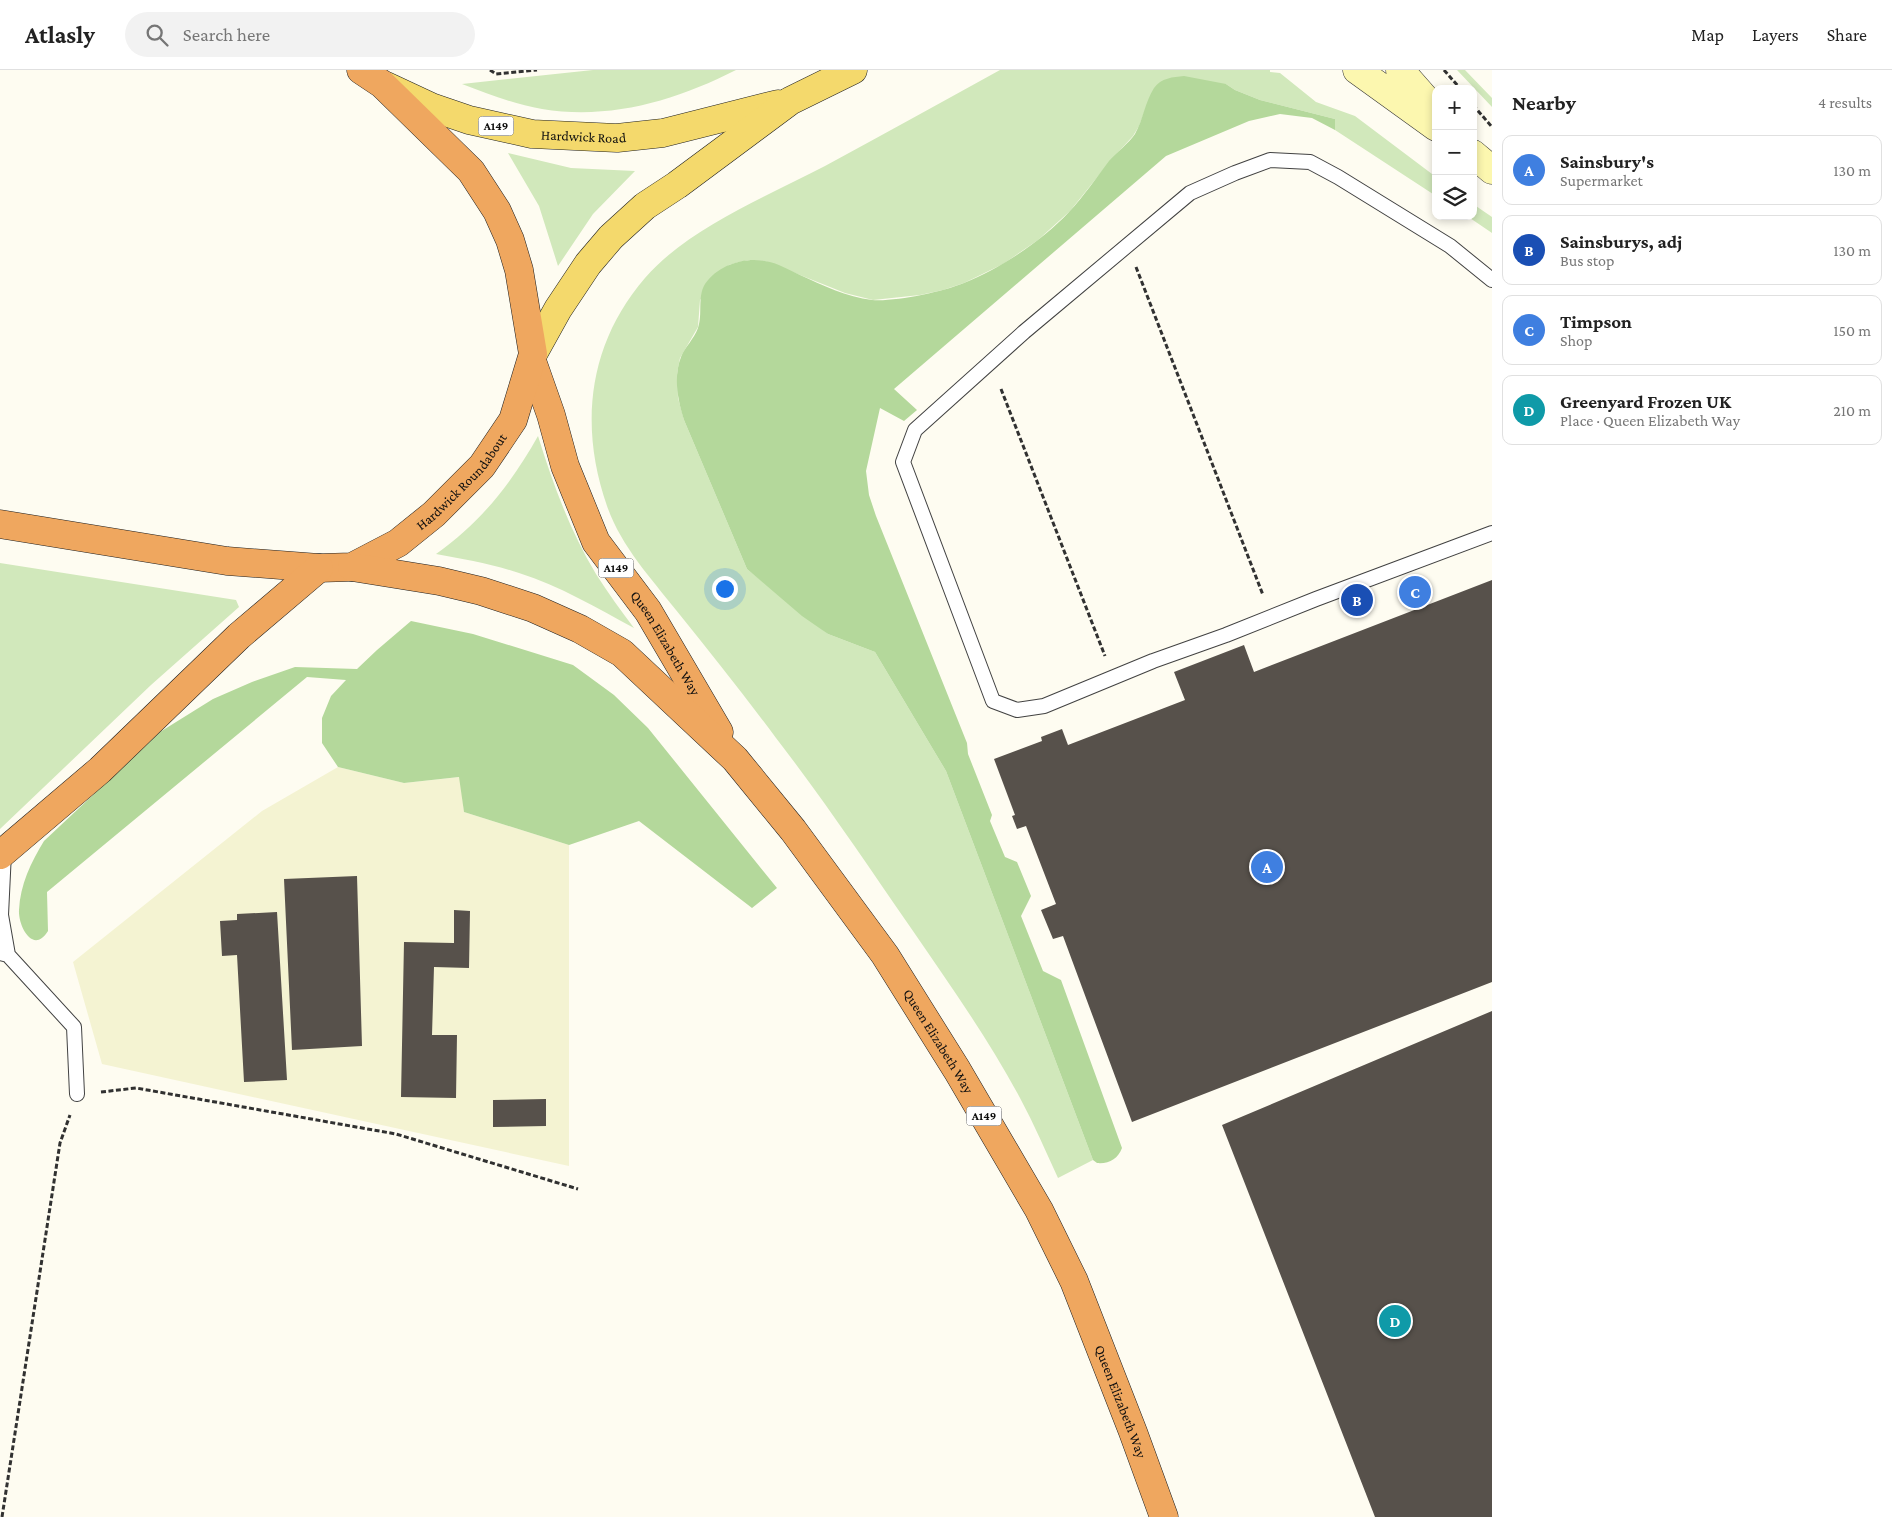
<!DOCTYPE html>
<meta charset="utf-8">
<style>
body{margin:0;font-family:"Crimson Pro",serif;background:#f2f2f2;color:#222}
.controls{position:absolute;right:15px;top:15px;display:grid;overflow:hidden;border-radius:10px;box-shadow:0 2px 8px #0003}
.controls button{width:45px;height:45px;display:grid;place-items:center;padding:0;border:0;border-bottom:1px solid #e0e0e0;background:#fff;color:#222;font:25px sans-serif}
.you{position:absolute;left:724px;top:518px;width:18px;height:18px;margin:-12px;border:4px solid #fff;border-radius:50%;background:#1a73e8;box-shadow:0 0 0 8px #1a73e833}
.badge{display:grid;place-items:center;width:32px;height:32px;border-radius:50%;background:#bb2b2b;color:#fff;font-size:16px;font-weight:700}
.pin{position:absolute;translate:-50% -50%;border:2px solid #fff;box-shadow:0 1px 5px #0006}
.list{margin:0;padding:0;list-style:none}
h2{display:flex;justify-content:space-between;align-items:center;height:65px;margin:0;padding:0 20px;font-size:21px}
h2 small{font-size:16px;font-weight:400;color:#767676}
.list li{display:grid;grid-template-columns:32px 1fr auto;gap:15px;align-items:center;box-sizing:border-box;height:70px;margin:0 10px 10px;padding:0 10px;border:1px solid #e0e0e0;border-radius:10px}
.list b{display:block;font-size:19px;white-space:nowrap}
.list p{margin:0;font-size:16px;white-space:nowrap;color:#767676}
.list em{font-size:16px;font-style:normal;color:#767676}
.icon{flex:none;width:28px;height:28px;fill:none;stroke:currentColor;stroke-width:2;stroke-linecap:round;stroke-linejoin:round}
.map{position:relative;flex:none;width:1492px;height:1447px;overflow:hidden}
header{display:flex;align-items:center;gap:30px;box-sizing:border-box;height:70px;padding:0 25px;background:#fff;border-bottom:1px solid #e0e0e0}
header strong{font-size:24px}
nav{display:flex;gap:28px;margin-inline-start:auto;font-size:18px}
.search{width:350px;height:45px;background:#f2f2f2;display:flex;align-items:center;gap:12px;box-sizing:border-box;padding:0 18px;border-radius:28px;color:#767676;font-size:19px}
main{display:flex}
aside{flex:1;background:#fff}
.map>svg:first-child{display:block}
</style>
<header>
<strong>Atlasly</strong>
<div class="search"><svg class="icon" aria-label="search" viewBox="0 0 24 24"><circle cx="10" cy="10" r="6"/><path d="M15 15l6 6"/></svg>Search here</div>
<nav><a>Map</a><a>Layers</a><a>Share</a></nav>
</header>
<main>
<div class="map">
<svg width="1492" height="1447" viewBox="0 0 1492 1447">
<rect width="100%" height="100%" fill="#fefcf1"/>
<path fill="#f4f3d2" d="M338 697 404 713 460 707 464 742 569 775V1096L102 994 73 892 262 741Z"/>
<path fill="#d1e8bb" d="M593 0H736C675 31 610 50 542 39 514 34 488 24 462 14Z
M1000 0H1270V2L1280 3 1316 32 1355 46 1436 107V126L1335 60V49L1260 30 1235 20 1226 14 1149 30 1139 56 1133 66 1111 90 1070 141 1038 170 1003 194 964 213 943 220 920 225 873 230 845 223 765 191 750 190 739 192 729 195 700 230 698 257 680 288 677 303 678 328 684 350 747 499 828 564 875 582 946 701 1093 1090 1058 1108C1046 1082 1034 1054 1020 1028 989 970 950 915 913 861 868 796 824 730 776 668 744 625 710 582 676 540 650 507 621 476 607 436 579 356 588 274 645 208 688 158 768 126 825 96 884 64 942 32 1000 0Z
M1457 0H1465L1492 28V37Z
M508 83 571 98 635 101 593 144 558 196 539 136Z
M1473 134 1492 147V163L1467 146H1473Z
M538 366C553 414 570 461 596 504 608 523 621 541 634 558 597 538 560 516 519 503 492 494 464 489 436 484 481 452 511 414 538 366Z
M0 493 236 530 239 537 151 615 0 759Z"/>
<path fill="#b4d89b" d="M1184 6 1226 14 1235 20 1260 30 1335 49V60L1312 48 1280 44 1249 51 1166 86 894 319 917 340 904 351 880 338 866 401 869 425 876 446 967 673 968 684 992 745 990 751 1005 787 1017 792 1031 826 1021 846 1043 901 1061 910 1122 1078C1118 1089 1109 1094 1097 1093L1093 1090 946 701 875 582 828 564 802 546 747 499 684 350C678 330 673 308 681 287 685 277 694 269 698 258 703 244 697 227 705 214 718 195 744 187 765 191 778 193 789 200 800 205 822 215 847 227 872 230 894 232 942 222 964 213 1000 199 1043 170 1069 142 1084 126 1096 108 1109 91 1117 82 1128 74 1135 64 1143 50 1145 32 1154 18 1161 8 1173 7 1184 6Z
M411 551 473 564 573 595 614 625 648 658 777 818 752 838 639 751 569 775 464 742 459 707 404 713 338 697 322 673V648L331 626 346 610 307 607 47 822 48 861C33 885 18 856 19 840 20 815 31 792 44 771L160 662 213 629 252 612 295 597 357 599 377 580Z"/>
<path fill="#57514b" d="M1492 510V912L1132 1052 1063 866 1053 869 1041 840 1056 834 1026 756 1017 759 1012 746 1015 745 994 689 1042 671 1041 667 1062 659 1068 675 1185 630 1174 602 1244 575 1254 602Z
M1425 512 1429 522 1406 532 1401 521Z
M357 806 362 976 292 980 284 809Z
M454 840 470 841 469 898 434 897 432 965H457L456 1028 401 1027 404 872 454 873Z
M277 842 287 1010 244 1012 237 885 222 886 220 851 237 850V844Z
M1492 941V1447H1375L1222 1055Z
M546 1029V1056L493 1057V1030Z"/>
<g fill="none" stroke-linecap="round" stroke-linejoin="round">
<g stroke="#424242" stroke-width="16">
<path id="lane" d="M1492 210 1450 176 1338 107 1310 92 1270 90 1235 103 1190 123 1024 262 915 360 903 392 993 631 1017 640 1044 636 1153 591 1226 565 1316 529 1492 463
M0 883 8 885 1 845 4 782
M8 885 74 957 77 1024"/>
</g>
<g stroke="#313131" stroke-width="29">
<path id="secondary" d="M1357 0 1436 57
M1400 0 1436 41
M1473 84 1492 100"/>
</g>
<g stroke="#202020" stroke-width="29">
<g id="primary">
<path id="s1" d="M386 16 431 37 469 50 532 64 617 68 663 63 778 34"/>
<path d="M533 284 558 239 588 194 611 167 645 136 677 115 790 31 853 0"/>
</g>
</g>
<g stroke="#202020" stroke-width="29">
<g id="highway">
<path id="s2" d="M532 291 551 345 565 396 596 472 648 541 719 662"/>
<path id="s3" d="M0 454 227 491 319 498 352 497 398 473 434 444 482 396 513 350 533 284 519 200 510 170 497 141 471 101 382 14 361 0"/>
<path id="s4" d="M352 497 439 511 481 521 533 538 580 559 622 583 735 689 793 760 885 885 957 1000 1039 1140 1074 1211 1133 1362 1164 1447"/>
<path d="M0 785 100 700 239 566 319 498"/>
</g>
</g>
<path stroke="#313131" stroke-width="3" stroke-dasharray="5 2.5" stroke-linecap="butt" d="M490 0 496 4 537 0
M1444 0 1458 16
M1473 35 1492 57
M1136 197 1263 525
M1001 319 1105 586
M101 1022 136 1018 396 1064 578 1119
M2 1447 60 1073 70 1045"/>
<use href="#lane" stroke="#fff" stroke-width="14"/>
<use href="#secondary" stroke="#fcf7af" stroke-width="28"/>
<use href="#primary" stroke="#f4d96c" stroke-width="28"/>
<use href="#highway" stroke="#efa75f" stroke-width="28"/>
</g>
<g text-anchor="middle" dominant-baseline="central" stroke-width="5" stroke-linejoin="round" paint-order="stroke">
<g fill="#fff" stroke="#575757" stroke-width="1">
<rect x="478.5" y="46.5" width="35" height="19" rx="4"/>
<rect x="598.5" y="488.5" width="35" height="19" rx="4"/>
<rect x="966.5" y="1036.5" width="35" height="19" rx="4"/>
</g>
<g font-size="12" font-weight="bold" fill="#0f0f0f">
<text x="496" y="56">A149</text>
<text x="616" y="498">A149</text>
<text x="984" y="1046">A149</text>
</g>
<g font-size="14" fill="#0f0f0f" stroke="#fff">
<text stroke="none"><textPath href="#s1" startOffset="206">Hardwick Road</textPath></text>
<text stroke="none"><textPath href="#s3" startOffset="496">Hardwick Roundabout</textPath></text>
<text stroke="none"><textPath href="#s2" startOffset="315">Queen Elizabeth Way</textPath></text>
<text stroke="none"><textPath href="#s4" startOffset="789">Queen Elizabeth Way</textPath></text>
<text stroke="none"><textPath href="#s4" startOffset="1194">Queen Elizabeth Way</textPath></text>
</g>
</g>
</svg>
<div class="controls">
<button>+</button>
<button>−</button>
<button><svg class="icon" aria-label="layers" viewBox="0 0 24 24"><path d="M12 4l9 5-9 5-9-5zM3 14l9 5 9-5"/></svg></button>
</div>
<div class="you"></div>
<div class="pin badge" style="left:1267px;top:797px;background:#3f7fe0">A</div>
<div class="pin badge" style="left:1357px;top:530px;background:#1a4fb4">B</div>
<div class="pin badge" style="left:1415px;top:522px;background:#3f7fe0">C</div>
<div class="pin badge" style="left:1395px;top:1251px;background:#0f9aa8">D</div>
</div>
<aside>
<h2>Nearby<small>4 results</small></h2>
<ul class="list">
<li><span class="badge" style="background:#3f7fe0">A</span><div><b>Sainsbury's</b><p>Supermarket</p></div><em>130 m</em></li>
<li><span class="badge" style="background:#1a4fb4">B</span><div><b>Sainsburys, adj</b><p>Bus stop</p></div><em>130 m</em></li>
<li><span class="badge" style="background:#3f7fe0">C</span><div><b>Timpson</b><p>Shop</p></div><em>150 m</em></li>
<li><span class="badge" style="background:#0f9aa8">D</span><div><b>Greenyard Frozen UK</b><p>Place · Queen Elizabeth Way</p></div><em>210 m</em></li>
</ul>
</aside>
</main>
